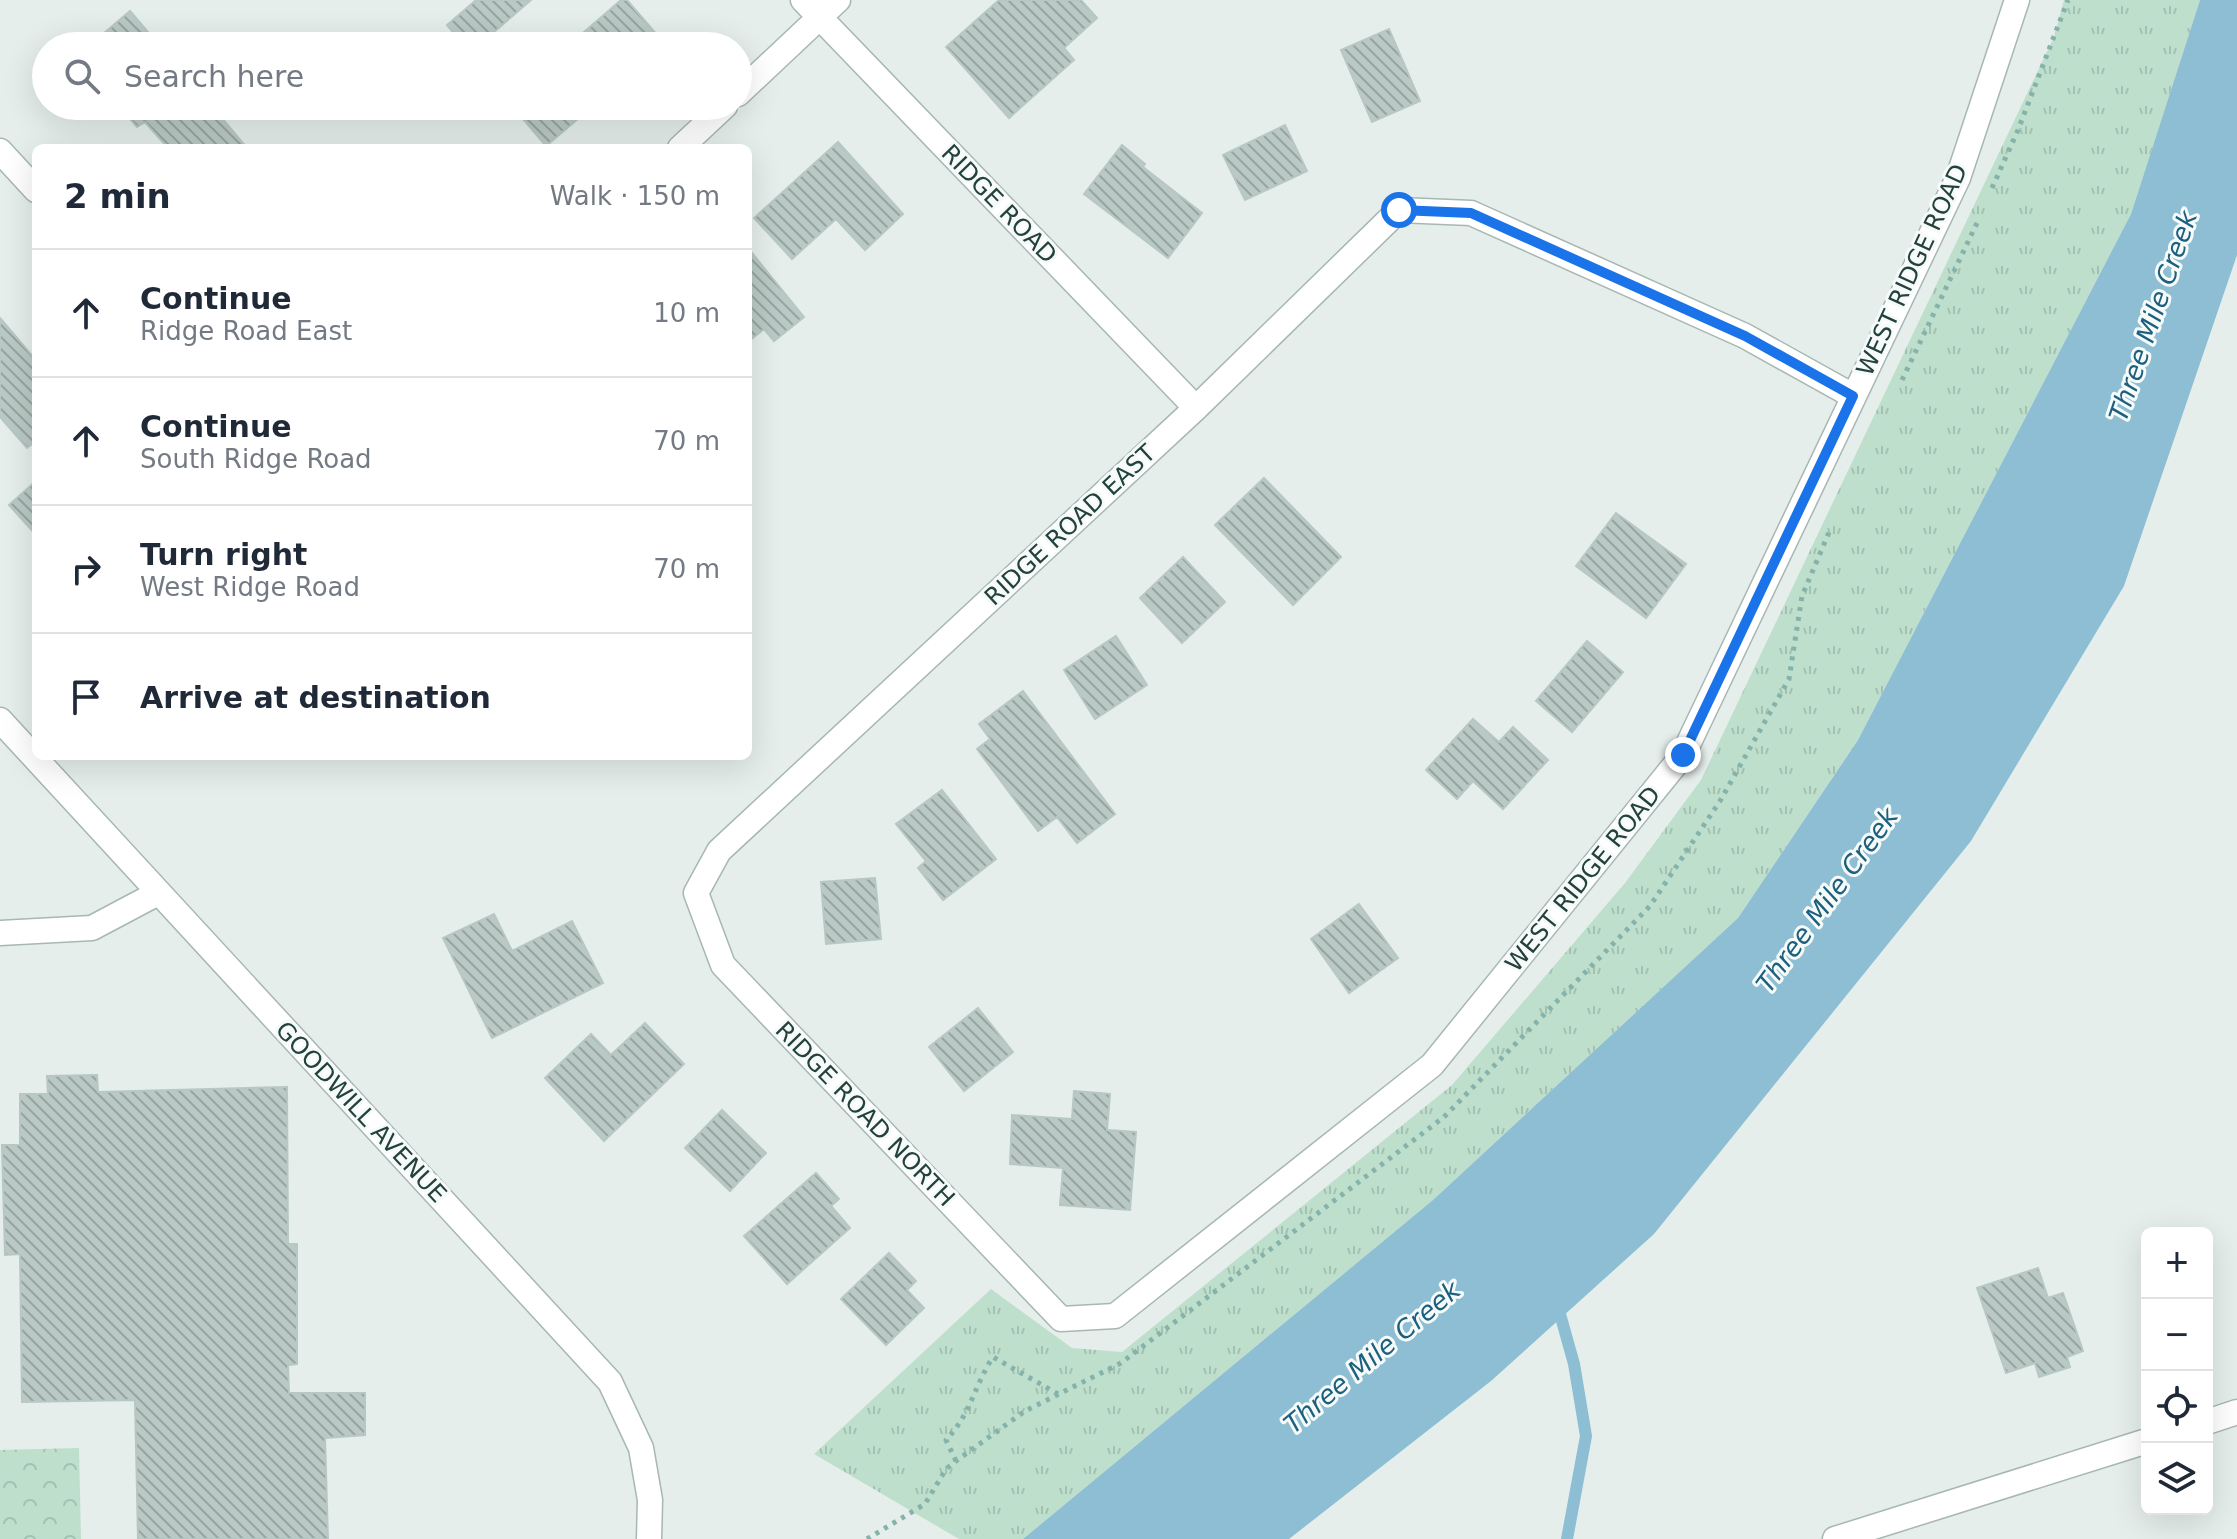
<!DOCTYPE html>
<meta charset="utf-8">
<style>
body{margin:0;font-family:"DejaVu Sans",sans-serif;background:#f2f2f3;color:#1f2937}
.controls{position:absolute;right:24px;bottom:24px;display:grid;overflow:hidden;border-radius:12px;box-shadow:0 8px 32px #0002}
.controls button{width:72px;height:72px;display:grid;place-items:center;padding:0;border:0;border-bottom:2px solid #e0e1e3;background:#fff;color:#1f2937;font:40px sans-serif}
.stop{position:absolute;width:24px;height:24px;margin:-18px;border:6px solid #1a73e8;border-radius:50%;background:#fff}
.stop.end{background:#1a73e8;border-color:#fff;box-shadow:0 2px 8px #0008}
.list{margin:0;padding:0;list-style:none}
h2{display:flex;justify-content:space-between;align-items:center;height:104px;margin:0;padding:0 32px;font-size:34px}
h2 small{font-size:26px;font-weight:400;color:#747a83}
.list li{display:grid;grid-template-columns:52px 1fr auto;gap:24px;align-items:center;box-sizing:border-box;height:128px;padding:0 32px;border-top:2px solid #e0e1e3}
.list b{display:block;font-size:30px;white-space:nowrap}
.list p{margin:0;font-size:26px;white-space:nowrap;color:#747a83}
.list em{font-size:26px;font-style:normal;color:#747a83}
.icon{flex:none;width:44px;height:44px;fill:none;stroke:currentColor;stroke-width:2;stroke-linecap:round;stroke-linejoin:round}
.map{position:relative;flex:none;width:2237px;height:1539px;overflow:hidden}
.search{position:absolute;background:#fff;box-shadow:0 8px 32px #0002;left:32px;top:32px;width:720px;height:88px;display:flex;align-items:center;gap:20px;box-sizing:border-box;padding:0 28px;border-radius:44px;color:#747a83;font-size:30px}
.panel{position:absolute;background:#fff;box-shadow:0 8px 32px #0002;left:32px;top:144px;width:720px;height:616px;border-radius:12px}
.map>svg:first-child{display:block}
</style>
<div class="map">
<svg width="2237" height="1539" viewBox="0 0 2237 1539">
<defs>
<pattern id="grass-tufts" width="24" height="20" patternUnits="userSpaceOnUse" patternTransform="scale(2)"><rect width="24" height="20" fill="#bedfcc"/><path d="M3 7l-1-3M5 7V3M7 7l1-3M15 17l-1-3M17 17v-4M19 17l1-3" fill="none" stroke="#a3c1b0"/></pattern>
<pattern id="forest-crowns" width="20" height="18" patternUnits="userSpaceOnUse" patternTransform="scale(2)"><rect width="20" height="18" fill="#bedfcc"/><path d="M2 6a3 3 0 1 1 6 0M12 15a3 3 0 1 1 6 0" fill="none" stroke="#a3c1b0"/></pattern>
<pattern id="building-back-hatch" width="6" height="6" patternUnits="userSpaceOnUse" patternTransform="scale(2)"><rect width="6" height="6" fill="#bac9c5"/><path d="M-1 5l2 2M0 0l6 6M5-1l2 2" fill="none" stroke="#97a5a1"/></pattern>
</defs>
<rect width="100%" height="100%" fill="#e5eeeb"/>
<path fill="url(#grass-tufts)" d="M2064 0H2200L2131 214 1858 740 1738 918 1433 1200 1023 1539H959L814 1454 991 1289 1072 1348 1122 1352 1452 1085 1625 883 1701 780 2054 37Z"/>
<path fill="url(#forest-crowns)" d="M79 1448 81 1539H0V1450Z"/>
<path fill="#8dbed3" d="M2200 0H2237V255L2124 586 1971 841 1654 1234 1491 1381 1289 1539H1023L1433 1200 1738 918 1858 740 2131 214Z"/>
<g fill="none" stroke-linecap="round" stroke-linejoin="round">
<path stroke="#8dbed3" stroke-width="12" d="M1557 1303 1574 1364 1586 1436 1567 1539"/>
</g>
<path fill="url(#building-back-hatch)" stroke="#b7c8c4" stroke-width="2" d="M476 0H531L478 46H464L447 25Z
M621 0H627L665 44 568 46Z
M999 0H1081L1097 18 1064 48 1074 60 1009 118 946 47Z
M130 11 160 46H89Z
M1389 29 1420 101 1372 122 1341 50Z
M119 106H212L247 148H168L145 122 137 127Z
M512 106H593L546 146Z
M1285 125 1307 171 1245 200 1223 155Z
M838 142 903 214 865 250 836 219 792 259 754 218Z
M1122 145 1145 164 1143 167 1202 213 1168 258 1084 194Z
M748 248 804 317 774 341 764 329 748 342Z
M0 318 36 360V441L27 448 0 417Z
M1264 478 1341 557 1293 605 1215 525Z
M36 481V535L9 505Z
M1616 513 1686 564 1646 618 1576 566Z
M1183 557 1225 602 1182 643 1140 598Z
M1116 636 1147 685 1095 719 1064 670Z
M1587 641 1623 672 1572 732 1536 701Z
M1023 691 1115 814 1077 843 1057 817 1038 831 977 749 990 739 979 724Z
M1473 719 1499 742 1513 727 1548 760 1503 809 1473 781 1457 799 1426 770Z
M942 790 996 859 943 900 918 868 926 861 896 824Z
M875 878 881 939 826 944 821 882Z
M1359 904 1398 958 1349 993 1311 939Z
M494 914 512 951 572 921 603 983 492 1038 443 938Z
M978 1008 1013 1052 964 1091 929 1047Z
M645 1023 684 1064 604 1141 545 1078 591 1034 611 1055Z
M97 1075 98 1092 287 1087 288 1244H297V1364L288 1365 289 1393H365V1435L325 1438 328 1539H138L135 1400 22 1402 20 1254 5 1255 2 1145H20V1094H48L47 1076Z
M1074 1091 1110 1094 1107 1130 1136 1132 1130 1210 1060 1205 1063 1168 1010 1164 1012 1115 1072 1119Z
M722 1110 766 1153 730 1191 685 1148Z
M816 1173 839 1199 831 1206 850 1228 787 1284 744 1236Z
M889 1253 916 1281 907 1290 924 1308 886 1345 841 1299Z
M2038 1268 2048 1298 2063 1293 2083 1351 2067 1357 2070 1367 2039 1377 2035 1363 2006 1373 1977 1288Z"/>
<g fill="none" stroke-linecap="round" stroke-linejoin="round">
<g stroke="#a7b7b3" stroke-width="27">
<path id="minor" d="M803 0 1196 408
M738 94 838 0
M680 148 725 106
M0 151 36 190
M1853 396 1745 336 1471 213 1399 210 1196 408 719 851 696 893 723 965 1061 1319 1115 1316 1432 1065 1683 755 1958 178 2017 0
M0 720 610 1382 641 1448 650 1500 649 1539
M0 933 92 928 158 893
M2207 1422 2237 1412
M1835 1539 2147 1441"/>
</g>
<path stroke="#85b2ab" stroke-width="5" stroke-dasharray="4 6" stroke-linecap="butt" d="M1992 188 2018 130 2068 0
M1902 380 1977 223
M956 1461 946 1440C971 1414 974 1386 993 1357L1058 1394
M867 1539 925 1504 946 1469 956 1461 1025 1411 1121 1363 1444 1117 1650 906 1720 801 1789 679 1802 596 1830 530"/>
<use href="#minor" stroke="#fff" stroke-width="24"/>
</g>
<g fill="none" stroke-linecap="round" stroke-linejoin="round">
<path stroke="#1a73e8" stroke-width="10" d="M1399 210 1471 213 1745 336 1853 396 1683 755"/>
</g>
<g text-anchor="middle" dominant-baseline="central" stroke-width="6" stroke-linejoin="round" paint-order="stroke">
<g font-size="24" fill="#23413d" stroke="#f6faf9">
<text transform="translate(999 204) rotate(46)">RIDGE ROAD</text>
<text transform="translate(1912 270) rotate(-65)">WEST RIDGE ROAD</text>
<text transform="translate(1070 525) rotate(-43)">RIDGE ROAD EAST</text>
<text transform="translate(1583 879) rotate(-51)">WEST RIDGE ROAD</text>
<text transform="translate(361 1112) rotate(47)">GOODWILL AVENUE</text>
<text transform="translate(865 1114) rotate(46)">RIDGE ROAD NORTH</text>
</g>
<g font-size="26" font-style="italic" fill="#1c5f7e" stroke="#f6faf9">
<text transform="translate(2153 316) rotate(-71)">Three Mile Creek</text>
<text transform="translate(1827 900) rotate(-54)">Three Mile Creek</text>
<text transform="translate(1372 1357) rotate(-40)">Three Mile Creek</text>
</g>
</g>
</svg>
<div class="controls">
<button>+</button>
<button>−</button>
<button><svg class="icon" aria-label="locate" viewBox="0 0 24 24"><circle cx="12" cy="12" r="6"/><path d="M12 2v4M12 18v4M2 12h4M18 12h4"/></svg></button>
<button><svg class="icon" aria-label="layers" viewBox="0 0 24 24"><path d="M12 4l9 5-9 5-9-5zM3 14l9 5 9-5"/></svg></button>
</div>
<div class="stop" style="left:1399px;top:210px"></div>
<div class="stop end" style="left:1683px;top:755px"></div>
<div class="search"><svg class="icon" aria-label="search" viewBox="0 0 24 24"><circle cx="10" cy="10" r="6"/><path d="M15 15l6 6"/></svg>Search here</div>
<section class="panel">
<h2>2 min<small>Walk · 150 m</small></h2>
<ul class="list">
<li><svg class="icon" aria-label="ahead" viewBox="0 0 24 24"><path d="M12 20V5M6 11l6-6 6 6"/></svg><div><b>Continue</b><p>Ridge Road East</p></div><em>10 m</em></li>
<li><svg class="icon" aria-label="ahead" viewBox="0 0 24 24"><path d="M12 20V5M6 11l6-6 6 6"/></svg><div><b>Continue</b><p>South Ridge Road</p></div><em>70 m</em></li>
<li><svg class="icon" aria-label="right" viewBox="0 0 24 24"><path d="M7 20v-9h11M14 6l5 5-5 5"/></svg><div><b>Turn right</b><p>West Ridge Road</p></div><em>70 m</em></li>
<li><svg class="icon" aria-label="arrive" viewBox="0 0 24 24"><path d="M6 21V4h12l-3 4 3 4H6"/></svg><div><b>Arrive at destination</b></div></li>
</ul>
</section>
</div>
